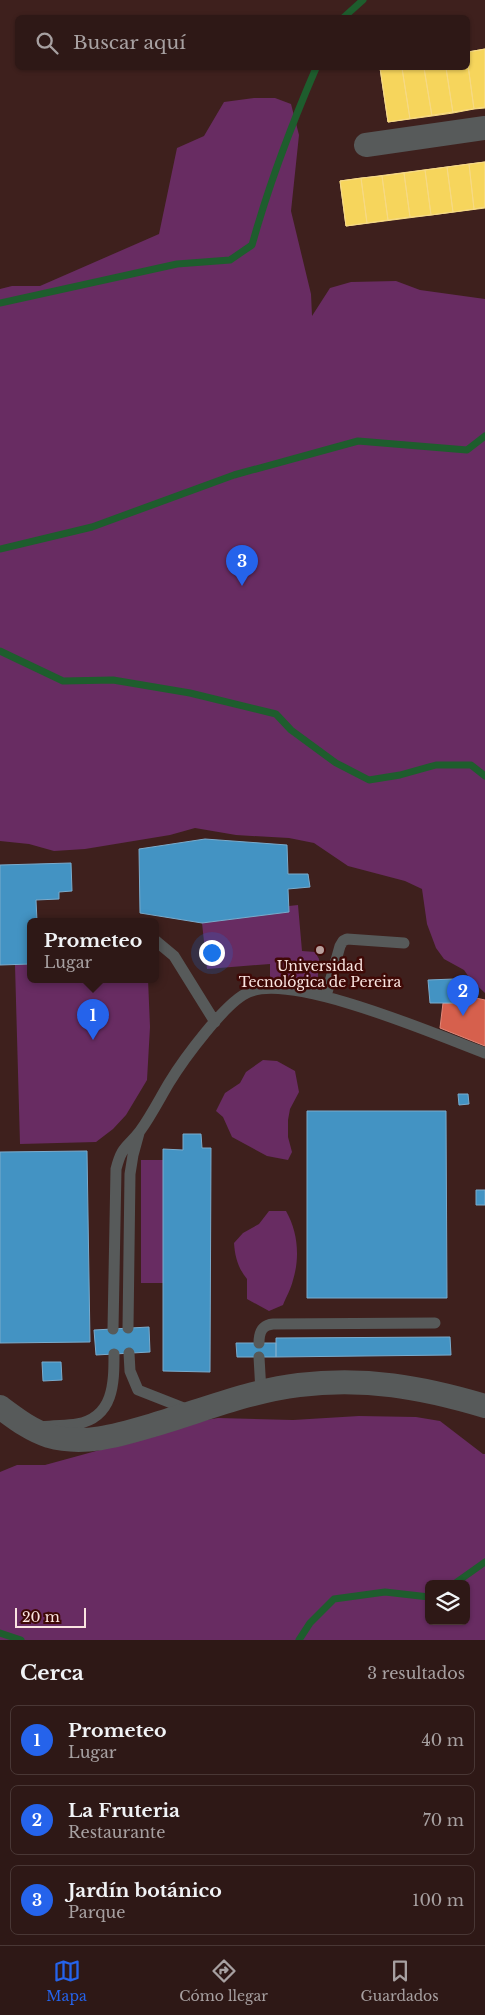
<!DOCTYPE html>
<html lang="es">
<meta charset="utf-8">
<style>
body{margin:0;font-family:"Libre Baskerville",serif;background:#36211f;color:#f1f3f6}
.controls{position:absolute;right:15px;bottom:15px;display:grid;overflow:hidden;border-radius:8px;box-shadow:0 1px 4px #0004}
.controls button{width:45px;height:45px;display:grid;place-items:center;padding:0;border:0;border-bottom:1px solid #493735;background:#2e1816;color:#f1f3f6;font:25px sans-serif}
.scale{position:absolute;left:15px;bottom:12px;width:71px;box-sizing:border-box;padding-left:5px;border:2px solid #fae4e0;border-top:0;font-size:14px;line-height:18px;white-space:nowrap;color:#fae4e0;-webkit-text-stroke:4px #3f0906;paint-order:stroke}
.you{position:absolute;left:211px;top:952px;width:18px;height:18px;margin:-12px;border:4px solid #fff;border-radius:50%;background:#1a73e8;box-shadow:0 0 0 8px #1a73e833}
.badge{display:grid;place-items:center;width:32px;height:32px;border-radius:50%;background:#2563eb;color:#fff;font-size:16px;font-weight:700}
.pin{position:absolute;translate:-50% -41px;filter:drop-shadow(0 1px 2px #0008)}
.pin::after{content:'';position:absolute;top:26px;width:18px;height:15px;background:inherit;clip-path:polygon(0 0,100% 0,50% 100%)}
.popup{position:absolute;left:27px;top:918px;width:132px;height:65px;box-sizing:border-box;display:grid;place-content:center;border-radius:8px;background:#2e1816;filter:drop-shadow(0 1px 4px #0005);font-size:16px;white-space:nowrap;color:#a7a0a1}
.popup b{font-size:19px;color:#f1f3f6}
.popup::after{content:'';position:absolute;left:50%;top:100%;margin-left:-10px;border:10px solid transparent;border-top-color:#2e1816}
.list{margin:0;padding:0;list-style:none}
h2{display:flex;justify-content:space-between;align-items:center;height:65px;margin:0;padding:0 20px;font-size:21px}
h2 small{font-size:16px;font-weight:400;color:#a7a0a1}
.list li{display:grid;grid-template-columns:32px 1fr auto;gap:15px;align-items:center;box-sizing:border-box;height:70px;margin:0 10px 10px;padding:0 10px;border:1px solid #493735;border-radius:8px}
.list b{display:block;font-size:19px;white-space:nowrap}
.list p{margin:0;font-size:16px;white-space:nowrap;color:#a7a0a1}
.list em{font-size:16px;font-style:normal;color:#a7a0a1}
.icon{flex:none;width:28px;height:28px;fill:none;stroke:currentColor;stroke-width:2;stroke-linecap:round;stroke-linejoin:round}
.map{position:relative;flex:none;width:485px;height:1640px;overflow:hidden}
.search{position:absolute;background:#2e1816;box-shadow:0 1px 4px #0004;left:15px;right:15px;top:15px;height:55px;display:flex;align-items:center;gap:12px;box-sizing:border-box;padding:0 18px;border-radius:8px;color:#a7a0a1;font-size:19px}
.sheet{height:305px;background:#2e1816}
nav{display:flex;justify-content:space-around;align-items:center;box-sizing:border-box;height:70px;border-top:1px solid #493735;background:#2e1816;font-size:14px;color:#a7a0a1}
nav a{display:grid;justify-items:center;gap:2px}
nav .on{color:#2563eb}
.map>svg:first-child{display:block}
</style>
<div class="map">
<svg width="485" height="1640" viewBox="0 0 485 1640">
<rect width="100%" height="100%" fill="#3e201d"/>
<path fill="#682c62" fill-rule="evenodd" d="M254 98H275L291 104 299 135 291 211 311 294 312 316 330 288 351 282 396 281 420 290 485 299V993L471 980 464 970 444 959 436 948 427 924 422 889 405 881 348 866 314 843 289 838 236 835 195 828 170 835 85 849 54 851 29 844 0 841V289L12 286H40L159 234 177 148 204 136 224 102Z
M298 905 302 951 315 952 319 959 317 990 270 986V964L207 969 202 923 289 912V906Z
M30 964 31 979H148L150 1027 147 1080 126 1115 113 1129 96 1142 20 1144 15 965Z
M263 1060 277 1061 295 1071 299 1092 290 1109 288 1120V1137L292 1152 288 1160 267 1156 232 1137 223 1117 216 1111 225 1093 240 1083 246 1072Z
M141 1160H163V1283H141Z
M269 1211H286C298 1232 300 1257 293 1280 291 1289 286 1297 283 1305L269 1311 247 1299V1279C238 1268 235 1257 234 1243L243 1233 259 1224Z
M359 1416 416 1417 440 1421 483 1454H485V1640H0V1472L17 1465H45L107 1448 169 1426 218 1418 293 1420ZM429 1584H466V1621H429Z"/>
<path fill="#f6d55c" stroke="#f7da84" d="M485 49V108L474 109 468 65V52Z
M485 49V107L388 122 380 68H468V52Z
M468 65 474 109 453 113 446 68H468Z
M380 68H402L410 119 388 122Z
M402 68H424L432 116 410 119Z
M424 68H446L453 113 432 116Z
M485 162V207L474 209 469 164Z
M485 162V208L346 226 340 181Z
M469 164 474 209 453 212 447 167Z
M447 167 453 212 431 215 425 170Z
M425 170 431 215 410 217 404 173Z
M404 173 410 217 388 220 382 176Z
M382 176 388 220 367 223 361 178Z
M361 178 367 223 346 226 340 181Z"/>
<path fill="#d6604d" stroke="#e18879" d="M462 995 485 1000V1046L440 1028 443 1003H459Z"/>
<path fill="#4393c3" stroke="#7aabcc" d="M205 839 287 845 288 874H308L310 887 288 889 289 912 202 923 140 913 139 849Z
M71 863 72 891 59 892V899L36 900 37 921H31V964L0 965V865Z
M454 979 462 995 459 1003H430L428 980Z
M458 1094H468L469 1104 459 1105Z
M307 1111H446L447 1298H307Z
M183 1134H201L202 1148H211L210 1372 163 1371V1149L183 1150Z
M87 1151 90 1342 0 1343V1152Z
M476 1190H485V1205H476Z
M149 1327 150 1352 96 1355 94 1330Z
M450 1337 451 1355 276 1357V1338Z
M236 1343H276V1357H237Z
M42 1362H61L62 1380 43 1381Z"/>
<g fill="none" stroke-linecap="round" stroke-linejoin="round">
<path stroke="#1e5d2d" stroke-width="7" d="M343 18 363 0
M0 303 177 264 230 260 252 245C269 184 291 126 316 68
M0 549 92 527 234 475 358 441 467 450 485 436
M0 651 63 681 113 680 190 693 276 714 291 730 336 763 369 780 400 775 436 765H471L485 776
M454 1584 485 1562
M0 1633 21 1640
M299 1640 310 1623 334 1599 385 1592 429 1597"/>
<path stroke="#575a5a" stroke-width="11" d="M156 941 174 956 215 1022
M326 996 340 946 343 941 347 939 404 943
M128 1328 130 1174 133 1155 139 1133
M113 1329 116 1169C122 1145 127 1148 140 1131 151 1116 160 1098 169 1083 183 1060 226 1001 249 992 294 973 437 1035 485 1053
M259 1343C259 1332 262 1325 273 1324L435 1323
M129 1353 130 1371 138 1390 189 1410
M259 1357 261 1392
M42 1427C54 1425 66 1426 77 1424 114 1417 114 1383 114 1354"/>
<path stroke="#575a5a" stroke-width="24" d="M366 145 485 128
M0 1407C15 1418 30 1430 49 1436 84 1446 119 1435 153 1425 201 1411 249 1391 299 1385 365 1377 421 1387 485 1406"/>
</g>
<circle fill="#b89f9c" stroke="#3f0906" stroke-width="2" cx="320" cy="950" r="5"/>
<g text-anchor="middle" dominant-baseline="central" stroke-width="5" stroke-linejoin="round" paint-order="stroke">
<g font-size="14" fill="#fae4e0" stroke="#3f0906">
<text x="320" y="966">Universidad<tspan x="320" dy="16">Tecnológica de Pereira</tspan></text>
</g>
</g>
</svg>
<div class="controls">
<button><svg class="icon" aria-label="layers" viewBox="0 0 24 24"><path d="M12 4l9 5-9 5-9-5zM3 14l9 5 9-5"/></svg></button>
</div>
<div class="scale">20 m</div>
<div class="you"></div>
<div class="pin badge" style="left:93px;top:1040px">1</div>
<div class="popup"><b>Prometeo</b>Lugar</div>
<div class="pin badge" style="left:463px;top:1016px">2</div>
<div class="pin badge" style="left:242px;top:586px">3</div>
<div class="search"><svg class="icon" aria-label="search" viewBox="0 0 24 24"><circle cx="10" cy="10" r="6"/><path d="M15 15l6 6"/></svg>Buscar aquí</div>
</div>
<section class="sheet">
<h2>Cerca<small>3 resultados</small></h2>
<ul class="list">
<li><span class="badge">1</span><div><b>Prometeo</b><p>Lugar</p></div><em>40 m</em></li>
<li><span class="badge">2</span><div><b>La Fruteria</b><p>Restaurante</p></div><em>70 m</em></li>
<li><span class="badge">3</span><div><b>Jardín botánico</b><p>Parque</p></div><em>100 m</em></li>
</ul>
</section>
<nav>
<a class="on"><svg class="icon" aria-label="map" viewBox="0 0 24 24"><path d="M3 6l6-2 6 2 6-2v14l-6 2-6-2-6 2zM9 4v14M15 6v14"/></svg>Mapa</a>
<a><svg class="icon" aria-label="directions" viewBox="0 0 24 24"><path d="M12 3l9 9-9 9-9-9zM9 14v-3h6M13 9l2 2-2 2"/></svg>Cómo llegar</a>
<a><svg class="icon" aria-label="saved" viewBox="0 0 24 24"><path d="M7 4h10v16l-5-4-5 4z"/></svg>Guardados</a>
</nav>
